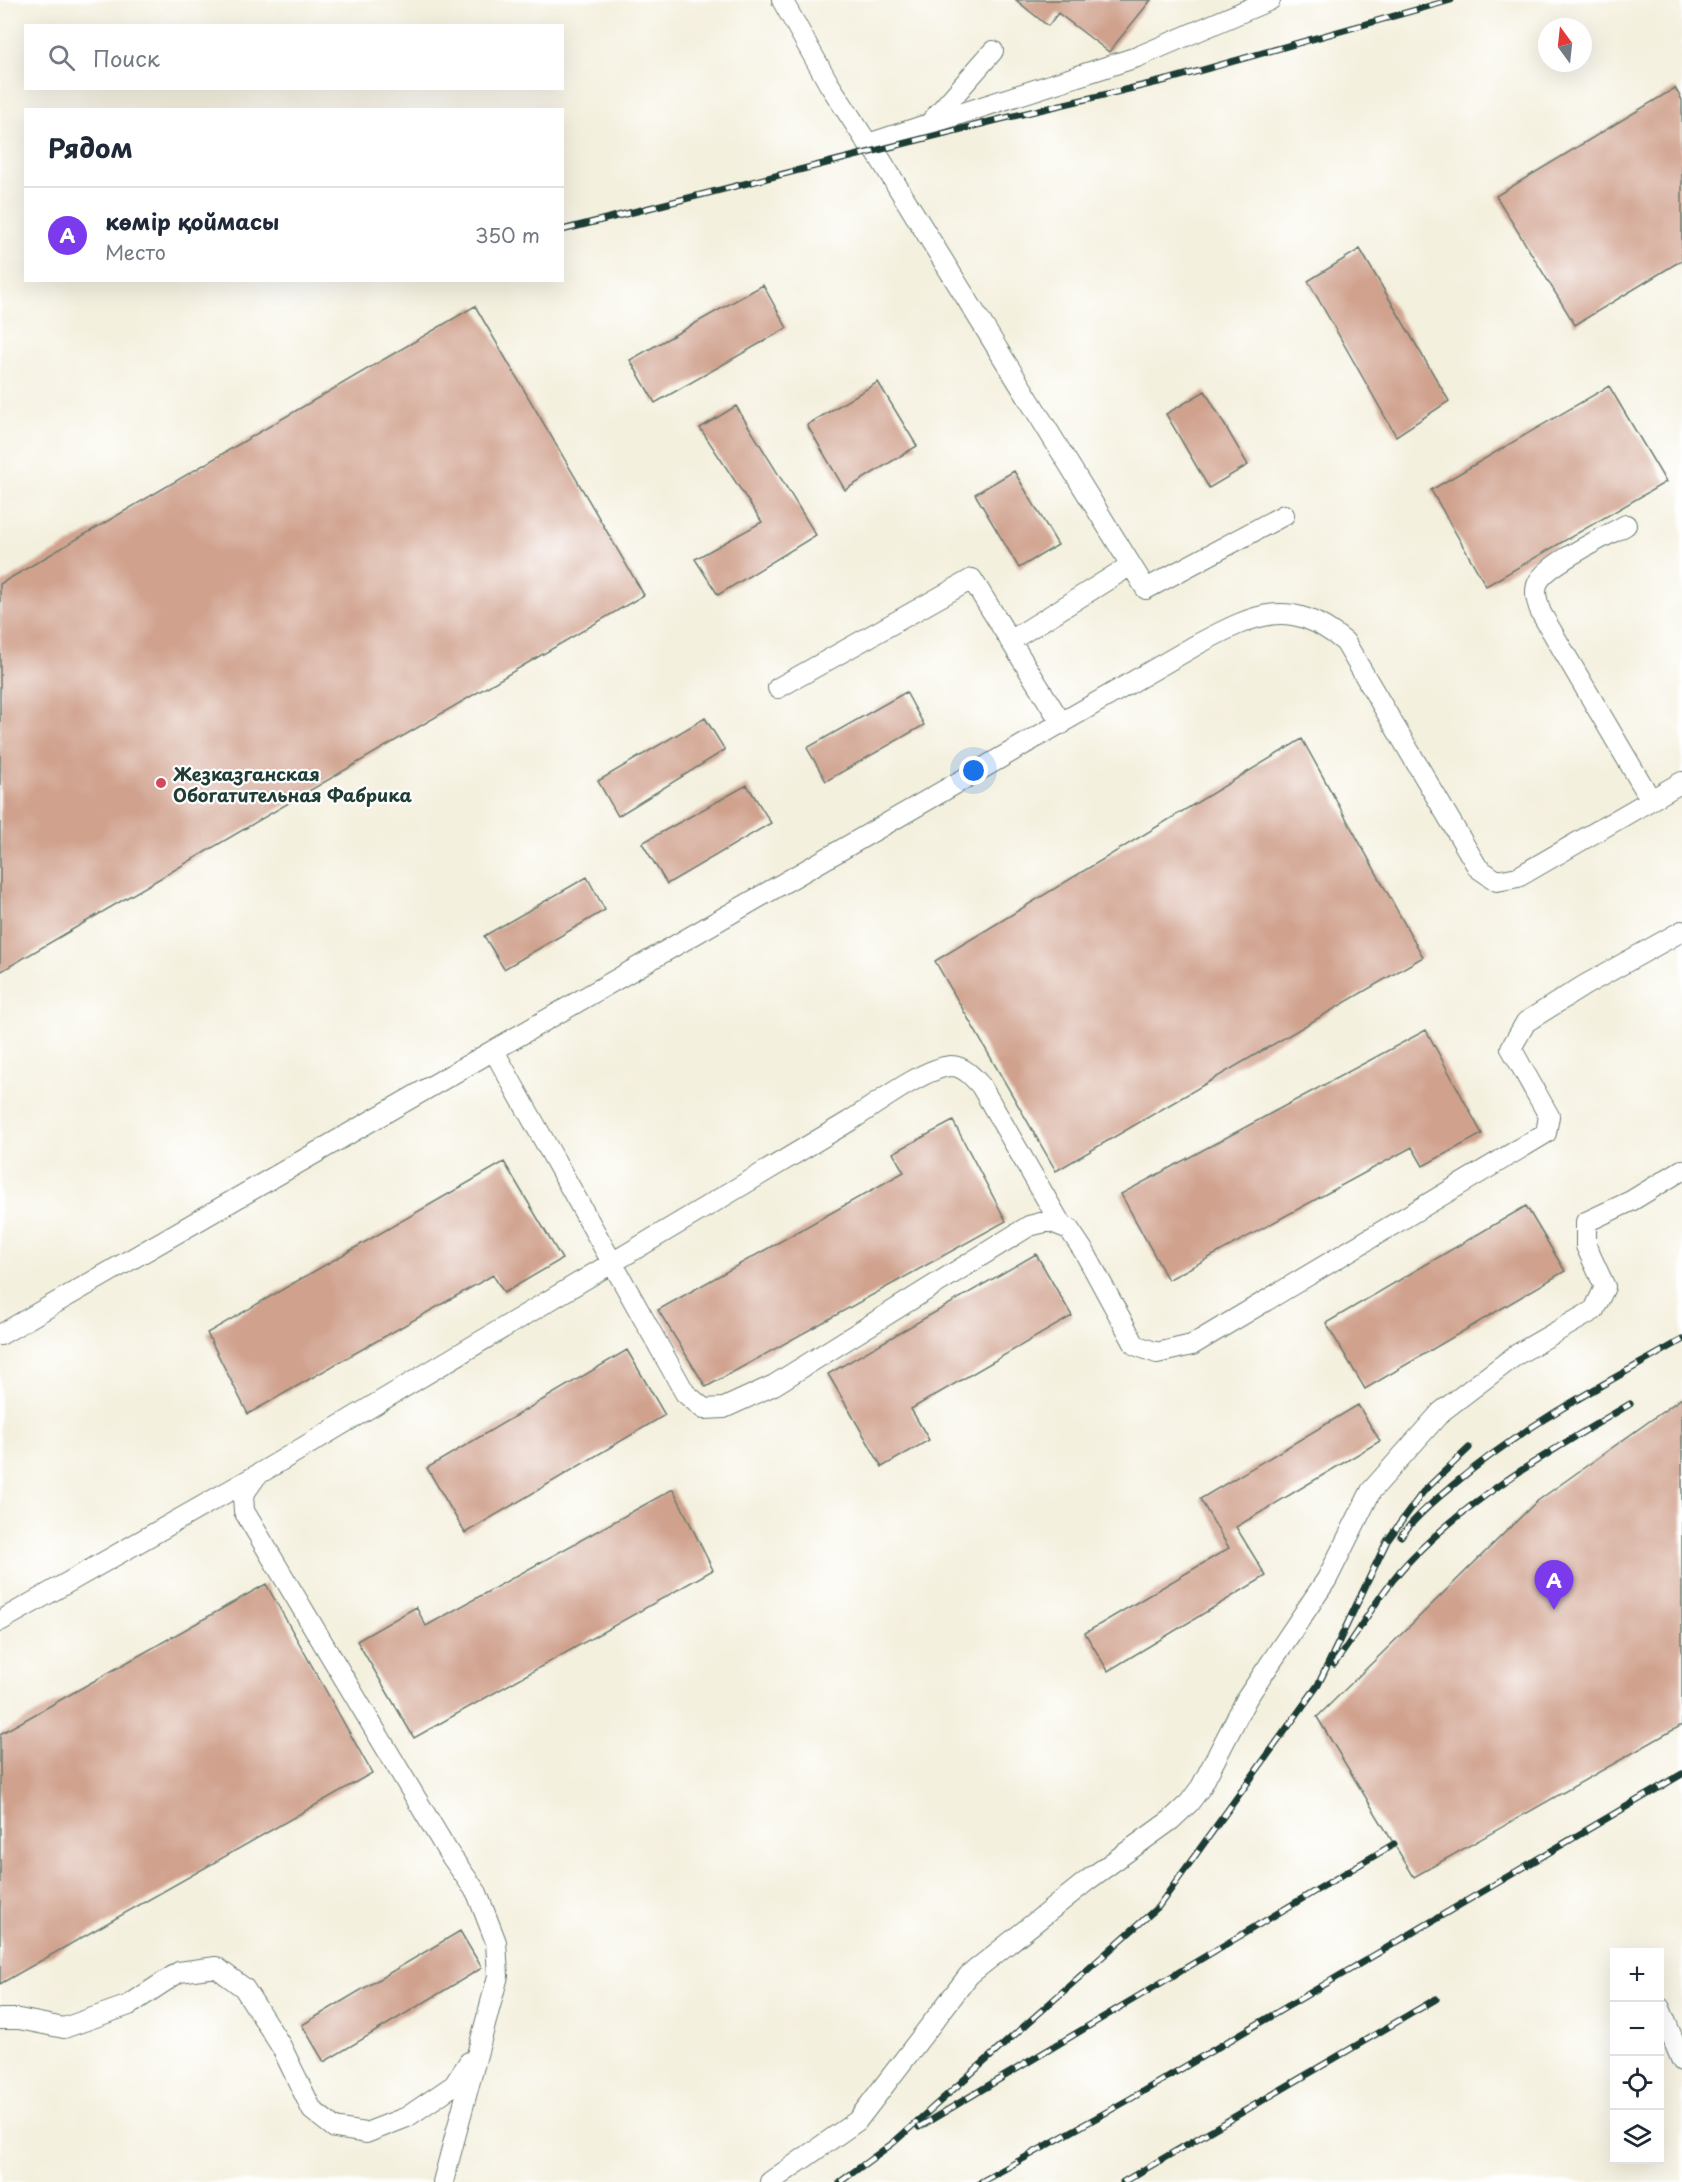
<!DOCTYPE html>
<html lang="ru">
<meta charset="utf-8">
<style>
body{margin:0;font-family:"Playpen Sans",sans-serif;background:#f6f6f7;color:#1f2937}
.controls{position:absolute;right:18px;bottom:18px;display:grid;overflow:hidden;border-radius:0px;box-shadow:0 6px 24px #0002}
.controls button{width:54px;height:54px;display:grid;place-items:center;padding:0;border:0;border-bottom:2px solid #e0e1e3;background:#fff;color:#1f2937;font:30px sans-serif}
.compass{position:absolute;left:1538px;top:18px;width:54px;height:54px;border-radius:50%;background:#fff;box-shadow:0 6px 24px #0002;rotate:345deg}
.you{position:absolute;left:974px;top:771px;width:21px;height:21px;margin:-15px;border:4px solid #fff;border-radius:50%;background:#1a73e8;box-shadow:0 0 0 9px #1a73e833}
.badge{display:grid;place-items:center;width:39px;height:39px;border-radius:50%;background:#7c3aed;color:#fff;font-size:20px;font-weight:700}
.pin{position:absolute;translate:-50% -50px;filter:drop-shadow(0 2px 3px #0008)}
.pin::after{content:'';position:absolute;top:32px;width:21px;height:18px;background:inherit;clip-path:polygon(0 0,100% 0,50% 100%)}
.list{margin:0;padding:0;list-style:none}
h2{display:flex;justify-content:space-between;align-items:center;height:78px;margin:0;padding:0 24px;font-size:26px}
h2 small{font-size:20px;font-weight:400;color:#747a83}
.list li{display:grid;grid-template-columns:39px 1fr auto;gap:18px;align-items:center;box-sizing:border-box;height:96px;padding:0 24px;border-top:2px solid #e0e1e3}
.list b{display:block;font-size:22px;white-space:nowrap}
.list p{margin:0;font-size:20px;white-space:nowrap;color:#747a83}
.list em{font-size:20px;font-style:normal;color:#747a83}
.icon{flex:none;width:33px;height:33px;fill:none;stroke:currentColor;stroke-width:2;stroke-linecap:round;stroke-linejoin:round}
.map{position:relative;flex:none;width:1682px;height:2182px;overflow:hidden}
.search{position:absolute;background:#fff;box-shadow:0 6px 24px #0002;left:24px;top:24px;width:540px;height:66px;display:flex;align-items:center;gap:15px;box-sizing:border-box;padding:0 21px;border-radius:0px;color:#747a83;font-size:22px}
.panel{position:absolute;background:#fff;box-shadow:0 6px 24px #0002;left:24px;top:108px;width:540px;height:174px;border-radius:0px}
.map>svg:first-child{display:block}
</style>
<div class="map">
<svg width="1682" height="2182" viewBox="0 0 1682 2182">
<rect width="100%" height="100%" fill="#fff"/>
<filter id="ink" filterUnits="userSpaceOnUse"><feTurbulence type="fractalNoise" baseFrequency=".0167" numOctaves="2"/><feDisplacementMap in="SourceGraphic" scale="12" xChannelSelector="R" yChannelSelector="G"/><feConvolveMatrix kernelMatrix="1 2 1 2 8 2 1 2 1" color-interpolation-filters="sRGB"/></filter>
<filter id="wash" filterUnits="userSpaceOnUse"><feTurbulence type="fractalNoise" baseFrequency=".008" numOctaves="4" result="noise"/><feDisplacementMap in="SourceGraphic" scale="24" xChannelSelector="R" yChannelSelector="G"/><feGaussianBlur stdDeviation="1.35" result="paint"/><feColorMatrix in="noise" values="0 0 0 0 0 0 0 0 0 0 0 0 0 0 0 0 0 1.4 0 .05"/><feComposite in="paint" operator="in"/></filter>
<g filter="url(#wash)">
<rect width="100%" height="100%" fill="#f4f0de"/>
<g id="blocks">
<path fill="#d0a28e" d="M1016 0H1151L1109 52 1058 13 1048 26Z
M1675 88 1682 100V260L1575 325 1496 196Z
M1360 249 1449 401 1396 436 1308 281Z
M763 285 787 328 655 403 630 360Z
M475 306 644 595 0 972V584Z
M878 382 917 446 845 490 807 425Z
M1609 386 1666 482 1486 586 1431 490Z
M1205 391 1248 465 1209 488 1166 414Z
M736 406 816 535 718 595 695 559 762 522 700 428Z
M1014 471 1058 545 1019 568 975 494Z
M906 692 924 725 826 781 807 748Z
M705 718 725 750 618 816 598 781Z
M1302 739 1423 957 1056 1171 935 961Z
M747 785 771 823 667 884 642 843Z
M587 877 605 910 504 969 484 936Z
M1426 1030 1482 1134 1423 1166 1412 1147 1168 1280 1121 1194Z
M953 1121 1006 1221 706 1387 658 1310 904 1172 893 1153Z
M504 1162 562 1259 504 1293 493 1275 248 1414 207 1333Z
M1526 1206 1565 1271 1365 1389 1326 1323Z
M1036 1254 1072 1316 911 1409 929 1440 882 1467 828 1374Z
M627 1350 665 1415 465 1533 427 1468Z
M1682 1398V1725L1414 1877 1317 1717 1536 1502Z
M1358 1405 1380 1441 1236 1527 1266 1576 1108 1671 1085 1633 1229 1548 1200 1499Z
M673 1489 713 1570 414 1738 357 1641 416 1607 426 1626Z
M266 1584 372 1773 0 1984V1734Z
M460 1931 482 1968 324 2062 302 2025Z"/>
</g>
</g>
<g filter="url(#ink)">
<use href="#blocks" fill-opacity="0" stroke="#6a7c70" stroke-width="1.5"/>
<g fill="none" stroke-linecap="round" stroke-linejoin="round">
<g stroke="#6a7c70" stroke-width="22">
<path id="minor" d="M782 0 829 84 868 144 876 152 1131 565
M929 124 1137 57 1270 0
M868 144 929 124 993 51
M1626 525C1607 536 1543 565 1537 585 1534 595 1538 604 1541 613L1651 800
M1010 641 1131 565 1146 589 1284 515
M778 688 972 579 1062 724
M494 1051 685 1393 704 1409 724 1408 774 1385 1029 1226 1049 1221 1069 1229 1085 1253 1135 1345 1157 1353 1192 1345 1546 1133 1549 1116 1511 1048 1526 1022 1585 985 1682 931
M0 1335 1198 644C1255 614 1289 596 1345 642L1478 868 1497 881 1518 877 1682 782
M255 1478 243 1495 244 1511 448 1852 477 1893 496 1942 498 1976 443 2182
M0 1621 257 1475 848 1122C871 1108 925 1067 951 1066 964 1066 974 1078 981 1086L1062 1226
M1660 2008 1682 2061
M0 2019H19L64 2028 129 2005 179 1972 216 1967 244 1988 281 2046 312 2110 335 2128 366 2133 407 2117 454 2085 469 2062
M770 2182 857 2121 969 1975 1088 1880 1171 1820 1189 1803 1201 1787 1247 1698 1327 1579 1371 1491 1441 1412 1516 1355 1594 1310 1605 1287 1586 1246V1222L1631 1201 1682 1170"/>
</g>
<use href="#minor" stroke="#fff" stroke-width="20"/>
<g stroke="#1f3d34" stroke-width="7">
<path id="rail" d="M562 230 1001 119 1167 80 1451 0
M1401 1536C1415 1517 1435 1500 1453 1485 1522 1426 1603 1385 1682 1340
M1334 1664C1361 1629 1382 1588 1413 1557 1476 1493 1553 1450 1630 1404
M919 2127 1394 1844
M840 2182 893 2143 1158 1907 1318 1685 1387 1541 1423 1492 1469 1448
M981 2182 1130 2099 1682 1774
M1123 2182 1436 1999"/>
</g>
<use href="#rail" stroke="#fff" stroke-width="4.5" stroke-dasharray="14" stroke-linecap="butt"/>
</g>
</g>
<circle fill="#d1495b" stroke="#fff" stroke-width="2" cx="161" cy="783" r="6"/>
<g text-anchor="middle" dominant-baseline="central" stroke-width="4.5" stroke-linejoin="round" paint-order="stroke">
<g font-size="18" font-weight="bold" fill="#1f3d34" stroke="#fff" text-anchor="start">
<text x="173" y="773">Жезказганская<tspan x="173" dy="21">Обогатительная Фабрика</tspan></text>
</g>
</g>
</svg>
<div class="controls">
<button>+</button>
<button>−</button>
<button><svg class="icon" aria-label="locate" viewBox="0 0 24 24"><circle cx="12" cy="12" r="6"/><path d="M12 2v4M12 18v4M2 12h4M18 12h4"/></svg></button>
<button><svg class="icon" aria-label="layers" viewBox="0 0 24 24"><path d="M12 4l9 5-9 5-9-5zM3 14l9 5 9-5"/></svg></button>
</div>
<svg class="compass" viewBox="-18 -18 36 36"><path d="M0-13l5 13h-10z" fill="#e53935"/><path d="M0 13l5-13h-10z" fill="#747a83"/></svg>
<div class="you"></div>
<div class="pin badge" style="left:1554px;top:1610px">A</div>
<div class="search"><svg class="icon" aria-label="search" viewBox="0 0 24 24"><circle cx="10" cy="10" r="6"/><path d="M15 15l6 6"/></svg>Поиск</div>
<section class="panel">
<h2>Рядом<small></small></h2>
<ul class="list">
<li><span class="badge">A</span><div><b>көмір қоймасы</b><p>Место</p></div><em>350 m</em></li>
</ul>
</section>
</div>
